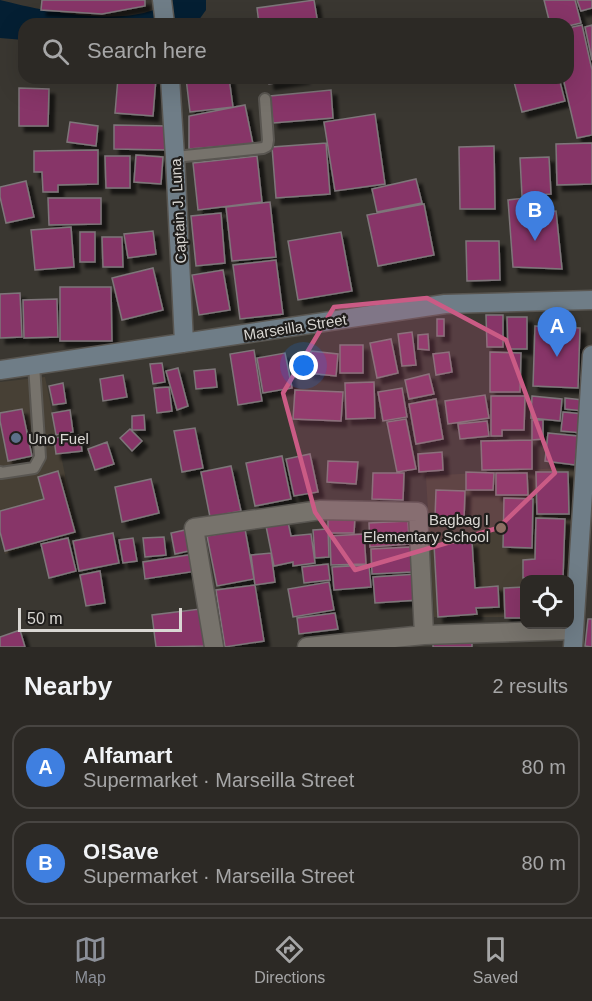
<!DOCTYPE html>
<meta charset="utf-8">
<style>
body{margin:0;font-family:Helvetica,sans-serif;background:#34312d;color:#f1f3f6}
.controls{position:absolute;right:18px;bottom:18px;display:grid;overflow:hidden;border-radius:12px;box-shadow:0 6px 24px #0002}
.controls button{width:54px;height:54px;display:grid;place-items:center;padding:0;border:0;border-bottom:2px solid #484542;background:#2c2925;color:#f1f3f6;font:30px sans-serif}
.scale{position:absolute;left:18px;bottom:15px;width:164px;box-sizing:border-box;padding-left:6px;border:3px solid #d9d7d3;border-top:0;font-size:16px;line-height:21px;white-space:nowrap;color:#d9d7d3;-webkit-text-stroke:4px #201e1c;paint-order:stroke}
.you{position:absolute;left:304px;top:366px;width:21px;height:21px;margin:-15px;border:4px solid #fff;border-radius:50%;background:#1a73e8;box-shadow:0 0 0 9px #1a73e833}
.badge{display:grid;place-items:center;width:39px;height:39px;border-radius:50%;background:#8c9099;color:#fff;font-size:20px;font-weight:700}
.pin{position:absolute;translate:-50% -50px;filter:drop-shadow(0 2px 3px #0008)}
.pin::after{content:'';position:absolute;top:32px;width:21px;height:18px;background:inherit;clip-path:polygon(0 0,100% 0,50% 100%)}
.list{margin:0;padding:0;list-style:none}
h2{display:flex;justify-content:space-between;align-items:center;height:78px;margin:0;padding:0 24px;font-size:26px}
h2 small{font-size:20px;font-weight:400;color:#a6a6a7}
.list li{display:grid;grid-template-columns:39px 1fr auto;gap:18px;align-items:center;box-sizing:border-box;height:84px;margin:0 12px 12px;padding:0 12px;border:2px solid #484542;border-radius:18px}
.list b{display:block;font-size:22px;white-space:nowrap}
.list p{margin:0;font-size:20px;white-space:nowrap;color:#a6a6a7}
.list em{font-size:20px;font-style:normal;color:#a6a6a7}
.icon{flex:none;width:33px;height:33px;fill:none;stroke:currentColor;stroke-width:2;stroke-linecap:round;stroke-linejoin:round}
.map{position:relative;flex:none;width:592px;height:647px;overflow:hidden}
.search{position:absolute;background:#2c2925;box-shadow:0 6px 24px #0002;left:18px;right:18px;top:18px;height:66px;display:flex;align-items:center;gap:15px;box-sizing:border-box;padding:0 21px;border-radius:18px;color:#a6a6a7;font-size:22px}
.sheet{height:270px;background:#2c2925}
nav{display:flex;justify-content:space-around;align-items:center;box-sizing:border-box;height:84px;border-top:2px solid #484542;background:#2c2925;font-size:16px;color:#a6a6a7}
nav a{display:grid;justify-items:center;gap:3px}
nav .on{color:#8c9099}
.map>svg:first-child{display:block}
</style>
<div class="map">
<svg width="592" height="647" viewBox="0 0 592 647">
<defs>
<filter id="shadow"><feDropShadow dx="5.5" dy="5.5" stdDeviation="1.5" flood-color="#0009"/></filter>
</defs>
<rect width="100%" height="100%" fill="#3a3731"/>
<path fill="#474035" d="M45 377 77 534 5 554 0 537V382Z
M577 467 570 580H524V617H434L426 476Z"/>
<path fill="#041f33" d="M0 0C43 11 135 31 171 0H206V10L196 24H24V40L0 38Z"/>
<path fill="#873667" stroke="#7e767a" stroke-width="1.5" filter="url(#shadow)" d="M42 0H145V6L102 14 41 10Z
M314 0 318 24H259L257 8Z
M544 0H575L581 23 568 26V24H550Z
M577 0H592V8L581 11Z
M582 25 592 70V135L577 138 563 78H568V28Z
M592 25V60L585 27Z
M118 78H156L153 116 115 113Z
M186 78H229L233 107 190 112Z
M268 78H305L269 84Z
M513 78H559L565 101 522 112Z
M19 88 49 89 48 126H19Z
M331 90 333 118 273 123 270 96Z
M245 105 253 144 189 149V116Z
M375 114 385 184 335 191 324 122Z
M70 122 98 126 96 146 67 142Z
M114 125 168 126V150L114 149Z
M326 143 330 194 276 198 272 147Z
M592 143V184L557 185 556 144Z
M494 146 495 209H460L459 147Z
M98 150V184L58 185V192H43L42 172H34V151Z
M136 155 163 157 161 184 134 182Z
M105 156H130V188H106Z
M257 156 262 202 198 210 193 163Z
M549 157 551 194 522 196 520 158Z
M416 179 422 203 377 212 372 189Z
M26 181 34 217 6 223 0 197V187Z
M48 198H101V224L49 225Z
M525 198 526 214 556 211 562 269 513 267 508 200Z
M270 202 276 257 232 261 226 207Z
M424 204 434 255 378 266 367 215Z
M221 213 225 263 196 266 191 216Z
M71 227 74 267 35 270 31 230Z
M153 231 156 254 128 258 124 234Z
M80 232H95V262H80Z
M341 232 352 291 298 300 288 241Z
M102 237H122L123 267H103Z
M466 241H499L500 280 467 281Z
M276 260 283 314 240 319 233 265Z
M153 268 163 310 122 320 112 278Z
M223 270 230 310 199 315 192 275Z
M60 287H111L112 341H60Z
M20 293 22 337 0 338V294Z
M57 299 58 337 24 338 23 300Z
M486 315H503V347H487Z
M507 317H527V349H508Z
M437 319H444V336H437Z
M535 326 580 328 578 388 533 386Z
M412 332 416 365 402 366 398 334Z
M428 334 429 350 418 349V335Z
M391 339 398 373 377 378 370 343Z
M340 345H363V373H340Z
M254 350 262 401 238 405 230 354Z
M311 351 338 354 336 376 308 373Z
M449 352 452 372 436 375 433 354Z
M490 352 521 353 520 392H490Z
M285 353 292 388 263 393 257 358Z
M162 363 165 382 153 384 150 364Z
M178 368 188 406 177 410 166 371Z
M215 369 217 387 196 389 194 371Z
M429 374 434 394 409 399 405 380Z
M123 375 127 397 103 401 100 379Z
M374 382 375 418 346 419 345 383Z
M63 383 66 403 53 405 49 386Z
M169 387 172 411 157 413 154 388Z
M402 388 407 417 383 421 378 392Z
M295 390 343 392 341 421 293 419Z
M485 395 489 418 448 424 445 401Z
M491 396H525L524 430H502V436H491Z
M532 396 562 399 560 421 531 418Z
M565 398 583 400V411L565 409Z
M436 399 443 439 416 444 409 404Z
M22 409 32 456 8 461 0 421V413Z
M70 410 73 432 56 435 52 413Z
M563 412 584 414 582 433 561 431Z
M144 415 145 430H132V416Z
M406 419 416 469 397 472 387 422Z
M532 420H543V439L532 440Z
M487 421 489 436 460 439 458 424Z
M195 428 203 468 182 472 174 431Z
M130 429 142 441 132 451 120 438Z
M548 433 578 436 575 465 545 461Z
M80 435 82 451 56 454 54 438Z
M532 440V469L482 470 481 441Z
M107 442 114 464 95 470 88 449Z
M442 452 443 470 419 472 418 454Z
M310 454 318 492 294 496 286 459Z
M282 456 291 499 255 506 246 463Z
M328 461 358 462 356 484 327 482Z
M231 466 241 511 210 517 201 472Z
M58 471 75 532 5 551 0 532V511L44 499 38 477Z
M466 472 494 473 493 490H466Z
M536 472H568L569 514H537Z
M373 473H404L403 500 372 499Z
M496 473H527L528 495H496Z
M151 479 159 513 122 522 115 487Z
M436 490 465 491 464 519 435 518Z
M504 498 533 499 532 548 503 547Z
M328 517H355L354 533H328Z
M536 518 565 519 563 578H523V560L535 559Z
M408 521 409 544 370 547 369 523Z
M288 522 291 536 311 534 315 563 293 566V562L274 566 266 526Z
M245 529 254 579 217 586 207 536Z
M328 529 329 557 315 558 313 530Z
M185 530 189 551 175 554 171 533Z
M113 533 119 563 79 571 73 541Z
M364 534 366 564 331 565 330 536Z
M164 537 166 555 145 557 143 538Z
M68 538 76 571 49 578 41 544Z
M133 538 137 561 123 563 119 540Z
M472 542 475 588 498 586 499 607 476 608 477 614 438 617 434 544Z
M411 547 412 572 372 574 371 549Z
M271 553 275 582 255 585 251 555Z
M194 554 197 571 145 579 143 562Z
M328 564 330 580 304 583 302 567Z
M369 565 371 587 334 590 332 567Z
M100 571 105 603 86 606 80 575Z
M417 574 419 600 375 603 373 577Z
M329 582 334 610 293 617 288 589Z
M255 585 264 641 225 647 216 590Z
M524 587V618H505L504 588Z
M200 609 205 646 156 647 152 615Z
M335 613 338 629 299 634 297 618Z
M588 619H592V647L585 646Z
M20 630 25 647H0V637Z
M472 643V647H433V644Z"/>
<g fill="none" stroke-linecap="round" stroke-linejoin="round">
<g stroke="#595651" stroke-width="14">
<path id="lane" d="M175 157 263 148 267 146 268 140 265 99
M0 472 1 473 34 468 40 457 34 365"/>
</g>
<g stroke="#595651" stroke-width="21">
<path id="street" d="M214 647 194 528 321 510 418 512 424 635
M307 647 424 635 574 630"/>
</g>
<g stroke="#595651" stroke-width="21">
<path id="secondary" d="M162 0 165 24
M170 78 175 157 184 343
M0 370 445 304 592 300
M573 647 592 355"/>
</g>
<use href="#lane" stroke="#77736c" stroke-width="10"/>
<use href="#street" stroke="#77736c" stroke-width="18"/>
<use href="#secondary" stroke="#6f7d87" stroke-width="18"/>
</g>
<path fill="#ca5b85" fill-opacity="0.2" stroke="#ca5b85" stroke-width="4.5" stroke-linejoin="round" d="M427 298 506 340 555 473 498 528 355 570 315 512 283 393 334 307Z"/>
<circle fill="#5c6f8a" stroke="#201e1c" stroke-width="2" cx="16" cy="438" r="6"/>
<circle fill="#8d6e63" stroke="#201e1c" stroke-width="2" cx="501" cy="528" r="6"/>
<g text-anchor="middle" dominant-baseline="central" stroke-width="4.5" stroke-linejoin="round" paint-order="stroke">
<g font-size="15" fill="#d9d7d3" stroke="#201e1c">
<text transform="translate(178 211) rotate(-93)">Captain J. Luna</text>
<text transform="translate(295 327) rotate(-9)">Marseilla Street</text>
</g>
<g font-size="15" fill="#d9d7d3" stroke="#201e1c" text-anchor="start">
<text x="28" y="438">Uno Fuel</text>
<text x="489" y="519" text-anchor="end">Bagbag I<tspan x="489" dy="17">Elementary School</tspan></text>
</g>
</g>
</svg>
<div class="controls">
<button><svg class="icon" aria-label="locate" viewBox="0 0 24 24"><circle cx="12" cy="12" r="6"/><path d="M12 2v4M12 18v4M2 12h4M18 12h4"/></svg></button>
</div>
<div class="scale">50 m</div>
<div class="you"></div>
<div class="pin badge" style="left:557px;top:357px;background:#3f7fe0">A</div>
<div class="pin badge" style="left:535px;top:241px;background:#3f7fe0">B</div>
<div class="search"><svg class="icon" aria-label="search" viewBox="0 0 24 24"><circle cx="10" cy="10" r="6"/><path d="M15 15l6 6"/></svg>Search here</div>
</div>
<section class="sheet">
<h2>Nearby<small>2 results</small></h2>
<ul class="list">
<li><span class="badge" style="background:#3f7fe0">A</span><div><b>Alfamart</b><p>Supermarket · Marseilla Street</p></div><em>80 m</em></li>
<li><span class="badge" style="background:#3f7fe0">B</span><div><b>O!Save</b><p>Supermarket · Marseilla Street</p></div><em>80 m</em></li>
</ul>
</section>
<nav>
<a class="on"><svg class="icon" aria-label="map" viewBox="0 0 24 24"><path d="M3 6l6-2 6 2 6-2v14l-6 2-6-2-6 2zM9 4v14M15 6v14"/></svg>Map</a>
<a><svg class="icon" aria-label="directions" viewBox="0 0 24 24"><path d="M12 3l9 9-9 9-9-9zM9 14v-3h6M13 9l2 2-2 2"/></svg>Directions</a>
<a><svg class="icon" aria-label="saved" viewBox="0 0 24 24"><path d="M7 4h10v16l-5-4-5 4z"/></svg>Saved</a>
</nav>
